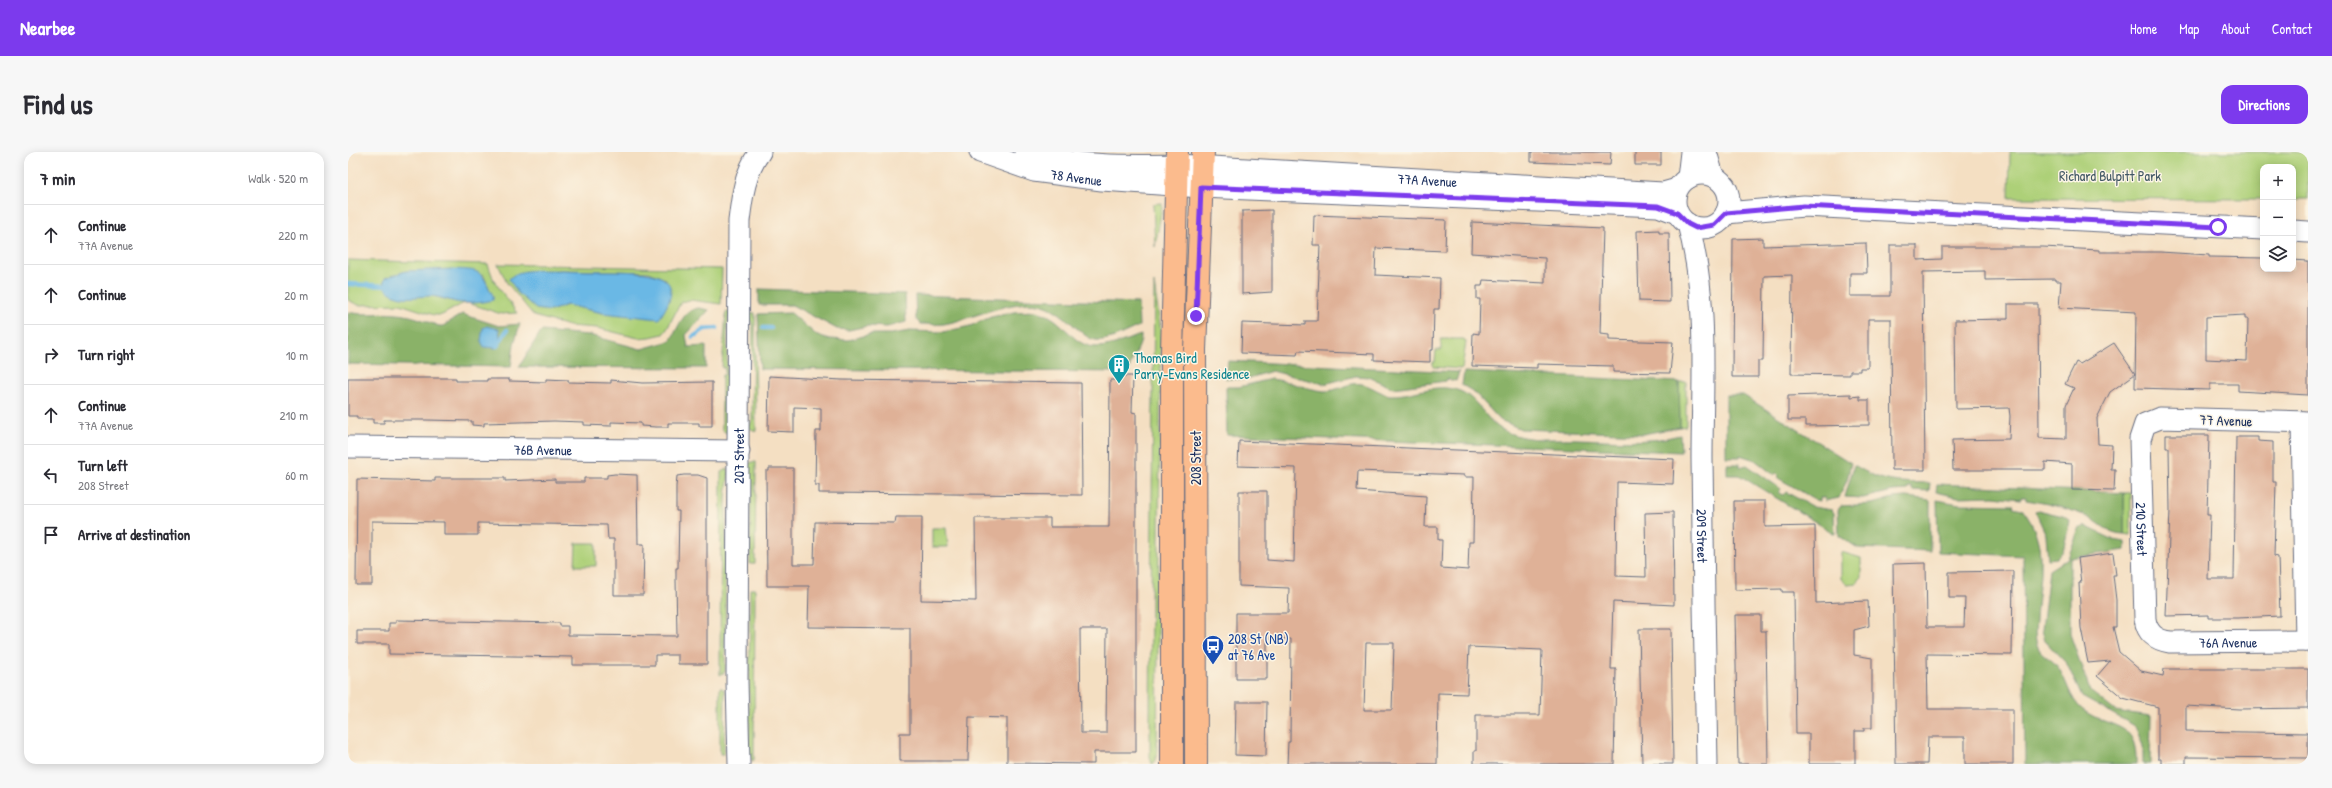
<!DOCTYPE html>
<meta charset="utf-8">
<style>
body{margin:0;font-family:"Patrick Hand",sans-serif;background:#f7f7f7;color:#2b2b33}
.controls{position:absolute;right:12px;top:12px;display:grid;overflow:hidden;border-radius:8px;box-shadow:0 2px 10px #0003}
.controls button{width:36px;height:36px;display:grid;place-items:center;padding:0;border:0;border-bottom:1px solid #e1e1e2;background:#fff;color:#2b2b33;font:20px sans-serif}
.stop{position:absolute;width:12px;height:12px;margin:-9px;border:3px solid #7c3aed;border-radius:50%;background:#fff}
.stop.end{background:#7c3aed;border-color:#fff;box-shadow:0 1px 4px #0008}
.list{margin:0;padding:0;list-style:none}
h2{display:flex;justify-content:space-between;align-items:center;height:52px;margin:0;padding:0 16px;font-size:17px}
h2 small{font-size:13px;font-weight:400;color:#7c7c81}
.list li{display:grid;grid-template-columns:26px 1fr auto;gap:12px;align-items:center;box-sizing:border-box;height:60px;padding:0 16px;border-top:1px solid #e1e1e2}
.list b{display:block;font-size:15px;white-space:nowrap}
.list p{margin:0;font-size:13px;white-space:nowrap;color:#7c7c81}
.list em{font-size:13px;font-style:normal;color:#7c7c81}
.icon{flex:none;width:22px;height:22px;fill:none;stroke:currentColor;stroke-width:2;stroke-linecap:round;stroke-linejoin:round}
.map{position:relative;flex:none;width:1960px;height:612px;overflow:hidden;border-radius:12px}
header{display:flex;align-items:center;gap:24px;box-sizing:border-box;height:56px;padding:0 20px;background:#7c3aed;color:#fff}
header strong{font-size:19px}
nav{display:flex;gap:22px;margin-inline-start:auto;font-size:14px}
.intro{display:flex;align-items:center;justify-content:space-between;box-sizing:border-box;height:96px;padding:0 24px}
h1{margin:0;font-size:28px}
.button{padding:10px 18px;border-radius:12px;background:#7c3aed;color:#fff;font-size:14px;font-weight:700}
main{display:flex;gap:24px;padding:0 24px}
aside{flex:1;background:#fff;border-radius:12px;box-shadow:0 2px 10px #0003}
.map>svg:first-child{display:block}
</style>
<header>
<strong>Nearbee</strong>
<nav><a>Home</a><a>Map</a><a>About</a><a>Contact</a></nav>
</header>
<div class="intro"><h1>Find us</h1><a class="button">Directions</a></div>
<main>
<aside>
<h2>7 min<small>Walk · 520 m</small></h2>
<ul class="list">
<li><svg class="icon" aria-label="ahead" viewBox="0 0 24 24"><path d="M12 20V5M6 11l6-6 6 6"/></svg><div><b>Continue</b><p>77A Avenue</p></div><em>220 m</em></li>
<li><svg class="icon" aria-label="ahead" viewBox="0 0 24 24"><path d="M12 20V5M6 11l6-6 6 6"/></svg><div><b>Continue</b></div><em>20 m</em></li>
<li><svg class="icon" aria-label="right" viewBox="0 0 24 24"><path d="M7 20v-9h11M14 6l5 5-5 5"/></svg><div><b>Turn right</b></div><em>10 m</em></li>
<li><svg class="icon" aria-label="ahead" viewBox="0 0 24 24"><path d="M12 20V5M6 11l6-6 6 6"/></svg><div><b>Continue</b><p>77A Avenue</p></div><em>210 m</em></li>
<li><svg class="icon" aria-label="left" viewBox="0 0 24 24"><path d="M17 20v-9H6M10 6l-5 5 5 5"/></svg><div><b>Turn left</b><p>208 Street</p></div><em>60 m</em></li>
<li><svg class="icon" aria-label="arrive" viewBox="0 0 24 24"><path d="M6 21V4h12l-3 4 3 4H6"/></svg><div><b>Arrive at destination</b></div></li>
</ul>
</aside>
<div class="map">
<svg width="1960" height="612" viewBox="0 0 1960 612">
<rect width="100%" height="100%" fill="#fcf5e5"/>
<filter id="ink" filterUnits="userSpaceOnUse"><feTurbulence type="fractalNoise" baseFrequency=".025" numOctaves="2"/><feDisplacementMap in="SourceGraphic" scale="8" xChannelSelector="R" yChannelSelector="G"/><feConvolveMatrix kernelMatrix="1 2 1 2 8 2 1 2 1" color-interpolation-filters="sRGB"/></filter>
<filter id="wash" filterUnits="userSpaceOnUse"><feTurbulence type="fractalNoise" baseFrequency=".012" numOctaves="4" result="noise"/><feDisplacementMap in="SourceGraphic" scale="16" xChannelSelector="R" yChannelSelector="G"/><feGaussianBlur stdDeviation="0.9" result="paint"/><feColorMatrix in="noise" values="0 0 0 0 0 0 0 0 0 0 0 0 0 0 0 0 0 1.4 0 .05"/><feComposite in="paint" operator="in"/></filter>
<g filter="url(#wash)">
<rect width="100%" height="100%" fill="#f4dfc2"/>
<path fill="#add078" stroke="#64806b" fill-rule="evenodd" d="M1662 0H1960V47H1945V15H1915V47L1661 46Z
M814 51V56L807 95 805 52Z
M0 108 140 112 146 129 169 161 153 162 120 151 114 152 94 163H86L52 152 10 153 0 148ZM135 122 142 139 109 150 85 144Z
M150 112 374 117 373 152 342 148 333 150 319 177 315 182 302 185 290 186 249 176 221 174 186 164 159 131ZM214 118 301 120 317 127 323 138 273 162 255 161 219 153 202 159 178 120Z
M806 131 813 180 809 603 805 612 802 610V566Z
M378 160H382L379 175V255L383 264 379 281 374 278V223H377V216H374Z
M402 161H407L408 279 401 276 404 268 405 174 401 164Z
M1093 187H1116L1118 190 1114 217 1085 215V210H1087L1088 198H1093Z
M1331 230H1338V274L1332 275Z
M404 310H408L407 412H402L403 331 399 313Z
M379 317 381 320 378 344 377 520 372 523 373 320Z
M1776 341H1783V383L1776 382Z
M584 376H598L600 395H584Z
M228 391H248V414H227Z
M1493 400 1513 406V425L1509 431 1499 432 1493 427Z
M402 437H407L406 608 404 609 401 601Z
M372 535 377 538 376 602H372Z"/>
<path fill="#8ab268" stroke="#527063" d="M411 137 557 142 558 170 539 175 519 174 501 178 489 177 444 153H411Z
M567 143 790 151 791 174C779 179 761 190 748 188 733 187 717 157 691 152 663 147 624 167 596 172 588 173 579 172 572 172L568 167Z
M351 156 361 158 338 183 340 195 358 194V216L171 215 193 179 241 183 293 197 322 189C331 176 334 158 351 156Z
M688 159C719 166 722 196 751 195 765 194 780 187 793 183 794 197 781 207 781 220L412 217 410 162 443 161 467 182 481 187 500 188 523 182H543L562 179 595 180 622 174 643 165 667 160Z
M0 160C16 164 33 160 49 162 64 163 78 169 91 174H95L114 162 151 174 172 172 166 192 163 215 0 212Z
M880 209 1111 220 1108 229 1099 227 1098 229 1045 236 1021 225 1008 224 976 232 924 219 898 227H878Z
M1116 220 1331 230 1332 275 1295 282 1173 277 1152 268 1126 240 1114 233Z
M923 227C941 229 958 237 976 239 989 240 1001 229 1014 232 1024 234 1033 242 1042 243 1063 244 1084 232 1105 237 1128 241 1135 266 1153 277 1177 291 1205 286 1230 287 1265 288 1298 292 1332 283L1333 300 879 283 878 235H891Z
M1378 243H1395L1503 311 1499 328 1491 346 1477 349V346H1472V349L1468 348 1430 326 1431 324 1428 321 1426 323 1407 308 1392 303V305H1378Z
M1379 312H1391V315L1399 313 1433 337 1431 340 1435 343 1438 340 1465 355 1484 358 1486 361 1487 382 1391 323H1379Z
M1506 313C1537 332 1548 330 1582 331L1581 339 1564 338V335H1560V338L1545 339 1515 346 1497 345Z
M1589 332 1776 341V382C1759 382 1752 370 1738 364 1719 356 1698 351 1678 348V345H1673V347L1645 344 1610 345 1588 340Z
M1559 345 1582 348V399L1510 396 1491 384 1490 358 1493 354 1524 352 1545 346Z
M1589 348 1611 352 1666 353 1665 355 1674 357C1702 392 1690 427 1688 468 1687 477 1686 489 1691 497 1695 504 1704 507 1709 514 1719 527 1721 547 1735 558 1762 578 1790 567 1788 612H1677L1675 404 1590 400Z
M1690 358 1715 364 1722 369 1715 399 1709 406 1700 407 1698 383 1687 359Z
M1737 374 1766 388 1777 390V398L1722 406V482L1742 539 1767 559 1803 564 1802 612H1795V594L1787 574 1734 545 1719 512 1697 489 1694 478 1701 418 1720 406 1731 377Z"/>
<path fill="#6bb8e5" stroke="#4374a2" d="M105 117C126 119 132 115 141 136 143 141 146 142 145 148 133 151 121 152 108 150 100 148 92 145 84 144 66 144 49 151 35 134L37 126 58 119Z
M214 118C231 119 249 119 266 119 301 120 344 120 311 167L255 161 219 153 202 159 188 157 170 141 161 127C171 115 199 119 214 118Z
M139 174 151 177 152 185 148 196 136 195 133 189 135 176Z"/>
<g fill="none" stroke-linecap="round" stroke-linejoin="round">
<path stroke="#6bb8e5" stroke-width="4.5" d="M0 132 40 134
M415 176H423
M345 185 357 177 369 176
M149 194 159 178"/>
</g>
<g id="blocks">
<path fill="#dfb197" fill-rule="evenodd" d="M1183 0H1263L1262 13 1183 10Z
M1287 0H1313V13H1287Z
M924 58V140L894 142V59Z
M966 63 1098 68 1097 99 1028 96 1027 123 1092 126 1091 157H1086L1085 198H1082V210L1026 208V202L950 199 949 203 893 201 894 171 957 173V169H969L972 93H965Z
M1124 70 1255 76 1252 182 1261 183V188L1325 190 1322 221 1265 220V214L1189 212V216L1124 214 1125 181 1131 182 1132 147H1129V134H1134L1135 128 1197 131V106L1123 101Z
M1311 78V81H1321L1322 150 1291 149 1289 79Z
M1415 86V94L1518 91 1519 121H1502V144H1542V93H1569V108L1594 107V95H1695L1751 98V100H1812L1861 103V105L1915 106V117H1945V108L1960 109V243L1890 239V232H1862V238L1787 236 1788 160 1711 156 1713 129H1707V127L1637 128V119L1575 120 1577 318H1544L1543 167H1520V216H1512V219H1502V223L1443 222 1444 123 1416 124 1415 209H1410V225H1384L1385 87ZM1897 163V166H1900L1899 209 1858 207V165Z
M1660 152H1690L1691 286 1718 287V253L1726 236 1717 232 1728 210 1732 212 1766 191 1787 222 1762 240 1749 266 1750 292 1764 293 1763 317H1767L1766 339 1724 338V312L1697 310V318H1605L1604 288 1661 287 1662 264 1661 256 1608 257 1607 168 1660 167Z
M421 224 494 228 733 231 734 343 471 341V333H467L468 279H473V256L446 255V280L420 279Z
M771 224H785L784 260 788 261V600H746V612L659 611V566L621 565 620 609H552V581H562V476L460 475 461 434H419L418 319H421V316H445V412H466L467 370 547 371 548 365H574L573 448 628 449 627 366H702V375H761L762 228H771ZM732 477H759L758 581H733Z
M0 226H108V229H139V227H161V229L198 230V227L220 228V230L263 231V228L294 231 364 230V274H351V271H320V275H308L293 274V271L263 270V274L236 273V270L206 269 136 271V274L124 273V269L79 268H36V271H25V267H9V264H0Z
M1503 242V245L1512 244V248H1521V273L1458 274V268H1440V244Z
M1818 283H1861L1859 363H1862L1860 427H1886L1888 285H1910V289L1925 290V330H1928L1926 404 1930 405 1932 464 1890 466H1861V463L1818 464 1822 358 1821 296H1818Z
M891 289 1326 307 1325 332 1269 330 1268 424 1298 425 1297 361 1325 360 1326 453 1265 450 1263 517H1268L1266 612H1126V599H1128V563H1192L1194 498 1121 495 1119 542 1090 541 1089 612H939L940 590H942L943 487 919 486V527H888V461H940L941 436 891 434V339H919V408L946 410 948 316 890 314ZM1010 319 1116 323V325H1126L1125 390H1121L1120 418 1093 416 1094 388H1090V375H1077L1078 344 1009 339ZM1018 491H1046L1044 558H1016Z
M267 322 289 323 290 392H296L295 443H266V387H260L259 373 130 371V383H96V370L24 369V433H8L9 327 87 329V326H157V329L207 327V330H236V326H259V323Z
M336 323H350L359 326V512H330V503H307V513H225V505L41 502V492H9V479H41V471H48V468L212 471V474H220V483L329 484 328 427V416H330L331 359H328V335L329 324Z
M1386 349H1417V375L1467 374 1468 451 1520 449 1521 474 1506 478V503L1524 506V576H1516V579H1507V612H1461V582H1448L1446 440H1434V437L1387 438Z
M1765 401 1768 423H1765L1768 448V475H1765L1771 500 1793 519 1815 524 1816 517H1960V556L1891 557 1838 554V579L1960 581V606L1838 605V612H1813V607H1810V555L1775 546 1749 524 1762 509 1740 511 1733 476 1731 431H1733L1730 406Z
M1578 411 1579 475H1616L1617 446H1601V420L1665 419 1664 503 1579 502 1580 557H1665V612H1617V585H1580L1579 612H1548L1545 412Z
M1387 463H1413V479H1418L1420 612H1390Z
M1291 477H1323L1325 612H1294Z
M888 550H919L918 604 887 603Z"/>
</g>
</g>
<g filter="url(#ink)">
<use href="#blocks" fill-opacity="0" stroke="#676d81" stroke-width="1"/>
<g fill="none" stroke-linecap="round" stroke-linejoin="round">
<g stroke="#676d81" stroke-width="23">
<g id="minor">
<path id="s1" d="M632 0 686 19 754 28 853 35 1310 54 1329 61"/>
<path id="s2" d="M677 0C726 15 779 14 829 13L1315 41 1329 37"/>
<path d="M1358 0 1365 24"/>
<circle cx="1354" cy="49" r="27"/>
<path d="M1340 26 1343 0"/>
<path d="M1378 61 1456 54 1915 77"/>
<path id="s3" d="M1340 72C1361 148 1354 229 1354 307 1355 409 1357 510 1359 612"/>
<path d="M1945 79 1960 80"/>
<path d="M1954 270 1958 489"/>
<path id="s4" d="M1960 270 1812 266 1797 272 1792 287 1797 467C1799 481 1808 488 1822 490L1960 489"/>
<path id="s5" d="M0 295 391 299"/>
<path id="s6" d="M391 612 389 529 391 69C394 44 397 20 412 0"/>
</g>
</g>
<g stroke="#676d81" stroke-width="24">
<path id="major" d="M824 612V201L829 0
M848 612 847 198 855 0"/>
</g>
<use href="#minor" stroke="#fff" stroke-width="21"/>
<use href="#major" stroke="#fbbb8d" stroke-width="22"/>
</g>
</g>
<g fill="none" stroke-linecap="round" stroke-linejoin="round" filter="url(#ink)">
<path stroke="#7c3aed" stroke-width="5" d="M848 164 853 35 1310 54 1329 61 1340 72 1348 76 1366 73 1378 61 1456 54 1870 75"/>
</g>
<defs>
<g id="building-pin" transform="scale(1.15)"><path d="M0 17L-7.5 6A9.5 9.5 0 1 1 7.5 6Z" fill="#0f9aa8" stroke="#fcf5e5"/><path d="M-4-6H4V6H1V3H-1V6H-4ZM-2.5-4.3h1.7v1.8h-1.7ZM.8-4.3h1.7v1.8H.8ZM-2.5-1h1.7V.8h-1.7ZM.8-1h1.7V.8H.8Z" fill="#fff"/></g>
<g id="bus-pin" transform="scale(1.15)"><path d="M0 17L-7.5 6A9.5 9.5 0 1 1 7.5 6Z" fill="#1a4fb4" stroke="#fcf5e5"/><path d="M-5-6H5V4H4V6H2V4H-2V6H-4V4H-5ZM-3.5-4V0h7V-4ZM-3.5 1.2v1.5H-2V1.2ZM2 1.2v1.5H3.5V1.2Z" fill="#fff"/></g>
</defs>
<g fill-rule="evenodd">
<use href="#building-pin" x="771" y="213"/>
<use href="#bus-pin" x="865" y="494"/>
</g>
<g text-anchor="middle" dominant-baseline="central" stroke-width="3" stroke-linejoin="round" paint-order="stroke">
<g font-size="14" fill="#405764" stroke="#fcf5e5">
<text x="1762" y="23">Richard Bulpitt Park</text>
</g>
<g font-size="14" fill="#1b2f5e" stroke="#fcf5e5">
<text stroke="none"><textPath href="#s1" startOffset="100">78 Avenue</textPath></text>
<text stroke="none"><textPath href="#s2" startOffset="404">77A Avenue</textPath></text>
<text transform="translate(1878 268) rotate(2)">77 Avenue</text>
<text stroke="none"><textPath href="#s5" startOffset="195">76B Avenue</textPath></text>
<text stroke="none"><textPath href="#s6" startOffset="308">207 Street</textPath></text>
<text transform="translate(847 306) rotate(-90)">208 Street</text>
<text stroke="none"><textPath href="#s4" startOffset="270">210 Street</textPath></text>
<text stroke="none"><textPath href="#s3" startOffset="313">209 Street</textPath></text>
<text stroke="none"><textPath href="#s4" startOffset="455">76A Avenue</textPath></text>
</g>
<g font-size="14" fill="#0d838f" stroke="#fcf5e5" text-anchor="start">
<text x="786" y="205">Thomas Bird<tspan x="786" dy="16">Parry-Evans Residence</tspan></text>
</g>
<g font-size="14" fill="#164399" stroke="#fcf5e5" text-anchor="start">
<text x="880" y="486">208 St (NB)<tspan x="880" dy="16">at 76 Ave</tspan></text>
</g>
</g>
</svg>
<div class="controls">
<button>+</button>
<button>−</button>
<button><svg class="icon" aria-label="layers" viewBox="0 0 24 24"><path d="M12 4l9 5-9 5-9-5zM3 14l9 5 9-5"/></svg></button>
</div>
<div class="stop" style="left:1870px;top:75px"></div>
<div class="stop end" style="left:848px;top:164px"></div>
</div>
</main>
